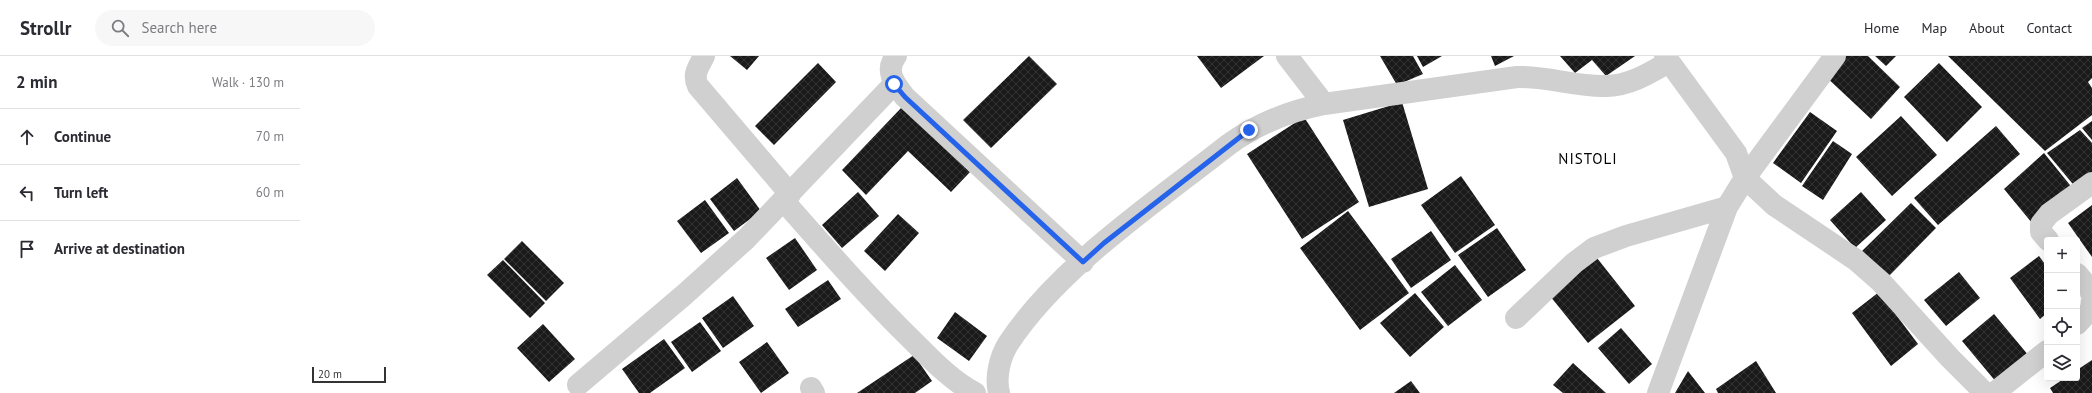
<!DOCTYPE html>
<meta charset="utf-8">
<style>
body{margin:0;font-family:"PT Sans",sans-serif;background:#f7f7f7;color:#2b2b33}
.controls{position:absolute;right:12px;bottom:12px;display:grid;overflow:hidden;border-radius:4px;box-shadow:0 4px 16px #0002}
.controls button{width:36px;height:36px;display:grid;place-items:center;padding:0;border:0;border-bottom:1px solid #e1e1e2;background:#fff;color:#2b2b33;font:20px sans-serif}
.scale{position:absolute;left:12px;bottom:10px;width:74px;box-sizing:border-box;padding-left:4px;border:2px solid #333;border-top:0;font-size:11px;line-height:14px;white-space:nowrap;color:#333;-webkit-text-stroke:3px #fff;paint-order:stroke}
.stop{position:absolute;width:12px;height:12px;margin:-9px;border:3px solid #2563eb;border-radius:50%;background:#fff}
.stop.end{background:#2563eb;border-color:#fff;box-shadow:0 1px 4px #0008}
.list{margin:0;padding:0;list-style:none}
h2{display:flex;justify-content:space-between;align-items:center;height:52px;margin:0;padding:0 16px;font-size:17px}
h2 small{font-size:13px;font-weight:400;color:#7c7c81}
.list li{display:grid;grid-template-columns:26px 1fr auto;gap:12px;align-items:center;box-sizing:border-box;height:56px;padding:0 16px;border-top:1px solid #e1e1e2}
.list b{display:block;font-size:15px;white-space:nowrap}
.list em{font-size:13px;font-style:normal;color:#7c7c81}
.icon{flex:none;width:22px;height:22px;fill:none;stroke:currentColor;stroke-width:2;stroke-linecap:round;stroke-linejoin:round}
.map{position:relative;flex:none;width:1792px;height:337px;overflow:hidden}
header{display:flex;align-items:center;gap:24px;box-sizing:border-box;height:56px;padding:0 20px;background:#fff;border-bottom:1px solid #e1e1e2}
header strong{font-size:19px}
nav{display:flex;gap:22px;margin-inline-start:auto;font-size:14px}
.search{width:280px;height:36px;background:#f7f7f7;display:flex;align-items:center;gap:10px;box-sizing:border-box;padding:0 14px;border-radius:22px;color:#7c7c81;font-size:15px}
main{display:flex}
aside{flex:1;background:#fff}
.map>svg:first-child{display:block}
</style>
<header>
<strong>Strollr</strong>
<div class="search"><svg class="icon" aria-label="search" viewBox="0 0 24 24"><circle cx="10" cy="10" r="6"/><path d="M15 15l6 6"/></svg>Search here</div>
<nav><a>Home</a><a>Map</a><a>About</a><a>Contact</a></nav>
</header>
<main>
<aside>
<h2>2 min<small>Walk · 130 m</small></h2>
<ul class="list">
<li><svg class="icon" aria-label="ahead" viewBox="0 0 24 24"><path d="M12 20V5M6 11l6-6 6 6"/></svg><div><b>Continue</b></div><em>70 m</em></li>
<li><svg class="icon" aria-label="left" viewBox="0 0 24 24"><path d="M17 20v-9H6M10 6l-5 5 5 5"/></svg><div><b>Turn left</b></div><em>60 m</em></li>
<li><svg class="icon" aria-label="arrive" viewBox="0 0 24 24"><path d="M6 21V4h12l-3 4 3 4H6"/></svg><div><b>Arrive at destination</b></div></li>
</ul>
</aside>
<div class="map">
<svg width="1792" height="337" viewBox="0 0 1792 337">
<defs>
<pattern id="building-cross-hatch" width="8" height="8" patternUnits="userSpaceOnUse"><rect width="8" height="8" fill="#1a1a1a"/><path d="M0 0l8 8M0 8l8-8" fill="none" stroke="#333"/></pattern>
</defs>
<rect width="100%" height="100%" fill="#fff"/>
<path fill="url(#building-cross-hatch)" d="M430 0H459L447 14Z
M729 0 757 28 691 92 663 64Z
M897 0H964L921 32Z
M1080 0H1113L1123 18 1097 29Z
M1117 0H1142L1123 11Z
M1191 0H1214L1195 10Z
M1260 0H1335L1306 20 1292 4 1275 17Z
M1539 0H1568L1600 31 1571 63 1523 18Z
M1575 0H1596L1586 10Z
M1648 0H1792V22L1788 26 1792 32V59L1745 95Z
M518 7 536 26 474 89 455 70Z
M1639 7 1682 51 1647 86 1604 41Z
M1102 46 1128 133 1069 151 1043 64Z
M602 51 670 116 651 136 608 95 566 139 542 114Z
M1510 56 1537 75 1501 127 1473 107Z
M1601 60 1637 99 1592 140 1556 101Z
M1004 61 1059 146 1002 183 947 98Z
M1792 65V84L1782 72Z
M1696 70 1720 98 1638 169 1614 142Z
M1780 74 1792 87V122L1777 133 1747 97Z
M1533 85 1552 98 1523 144 1502 130Z
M1744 97 1774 134 1732 167 1704 133Z
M1161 120 1195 169 1155 197 1121 149Z
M437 122 461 155 434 175 410 143Z
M558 136 579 160 542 192 522 169Z
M1561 136 1586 164 1555 192 1530 164Z
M405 144 429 177 401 197 377 165Z
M1611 147 1636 172 1588 221 1562 195Z
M1792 149V201L1768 167Z
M1048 155 1109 237 1060 274 1000 192Z
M598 158 619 177 585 215 564 195Z
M1197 172 1226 214 1188 241 1158 199Z
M1131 175 1151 204 1111 232 1091 203Z
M495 182 517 214 489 234 466 202Z
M222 185 264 227 246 245 204 203Z
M1739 200 1747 211V257L1740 263 1710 222Z
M1297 202 1335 250 1288 287 1250 240Z
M203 204 245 247 230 262 187 219Z
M1155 209 1182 244 1148 270 1121 236Z
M1659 216 1680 242 1646 270 1624 244Z
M528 224 541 243 498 271 485 253Z
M1579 236 1618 288 1591 310 1552 257Z
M1115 237 1144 271 1110 301 1080 267Z
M433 240 454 270 423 292 402 262Z
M655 256 687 280 669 305 637 282Z
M1694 258 1729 300 1697 327 1662 285Z
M400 266 421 295 392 316 371 286Z
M243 268 275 303 249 326 217 292Z
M1321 272 1352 308 1329 328 1298 292Z
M364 283 385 312 350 337H339L322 313Z
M467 286 489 317 461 337 439 306Z
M614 299 632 325 615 337H557Z
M1792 304V337H1753L1750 332 1765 322H1777V314Z
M1456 305 1476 337H1418L1416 333Z
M1273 307 1306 337H1263L1253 329Z
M1388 315 1405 337H1375Z
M1111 325 1120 337H1094Z"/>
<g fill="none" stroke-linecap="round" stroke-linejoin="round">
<path stroke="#d0d0d0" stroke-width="22" d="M404 0C399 11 392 18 398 30L490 138
M596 0C584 15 595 28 605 41L783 206
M987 0 1024 48
M1365 0 1436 97 1445 122 1474 149 1556 204 1581 226 1650 302 1685 337
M483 144C526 193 568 241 614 286 632 304 652 325 675 337
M1748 184 1741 176V168L1749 158 1792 127
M1777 218 1789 232 1792 239
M1216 262 1274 207 1294 192 1326 180 1427 151
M1777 268 1791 253 1792 245
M278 329 384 239 446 183 594 28
M511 332 514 337
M699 337C695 321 700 301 708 288 758 211 857 145 928 89 957 68 989 55 1024 48L1217 21C1247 20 1276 31 1306 30 1329 30 1350 17 1369 6
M1358 337 1427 151 1445 122 1535 0
M1694 337 1747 295"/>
</g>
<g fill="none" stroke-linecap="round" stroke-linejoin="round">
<path stroke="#2563eb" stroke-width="5" d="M594 28 605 41 783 206 804 187 949 74"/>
</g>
<g text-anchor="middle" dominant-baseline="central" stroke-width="4" stroke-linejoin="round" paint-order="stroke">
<g font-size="15" letter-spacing="1" fill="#000" stroke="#fff">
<text x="1288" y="102">NISTOLI</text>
</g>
</g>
</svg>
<div class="controls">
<button>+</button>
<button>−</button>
<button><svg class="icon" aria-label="locate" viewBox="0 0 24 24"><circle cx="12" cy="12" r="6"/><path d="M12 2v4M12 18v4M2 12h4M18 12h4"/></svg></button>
<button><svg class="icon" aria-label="layers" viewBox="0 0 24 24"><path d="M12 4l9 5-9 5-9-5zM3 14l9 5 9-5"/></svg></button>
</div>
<div class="scale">20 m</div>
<div class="stop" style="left:594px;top:28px"></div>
<div class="stop end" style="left:949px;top:74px"></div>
</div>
</main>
